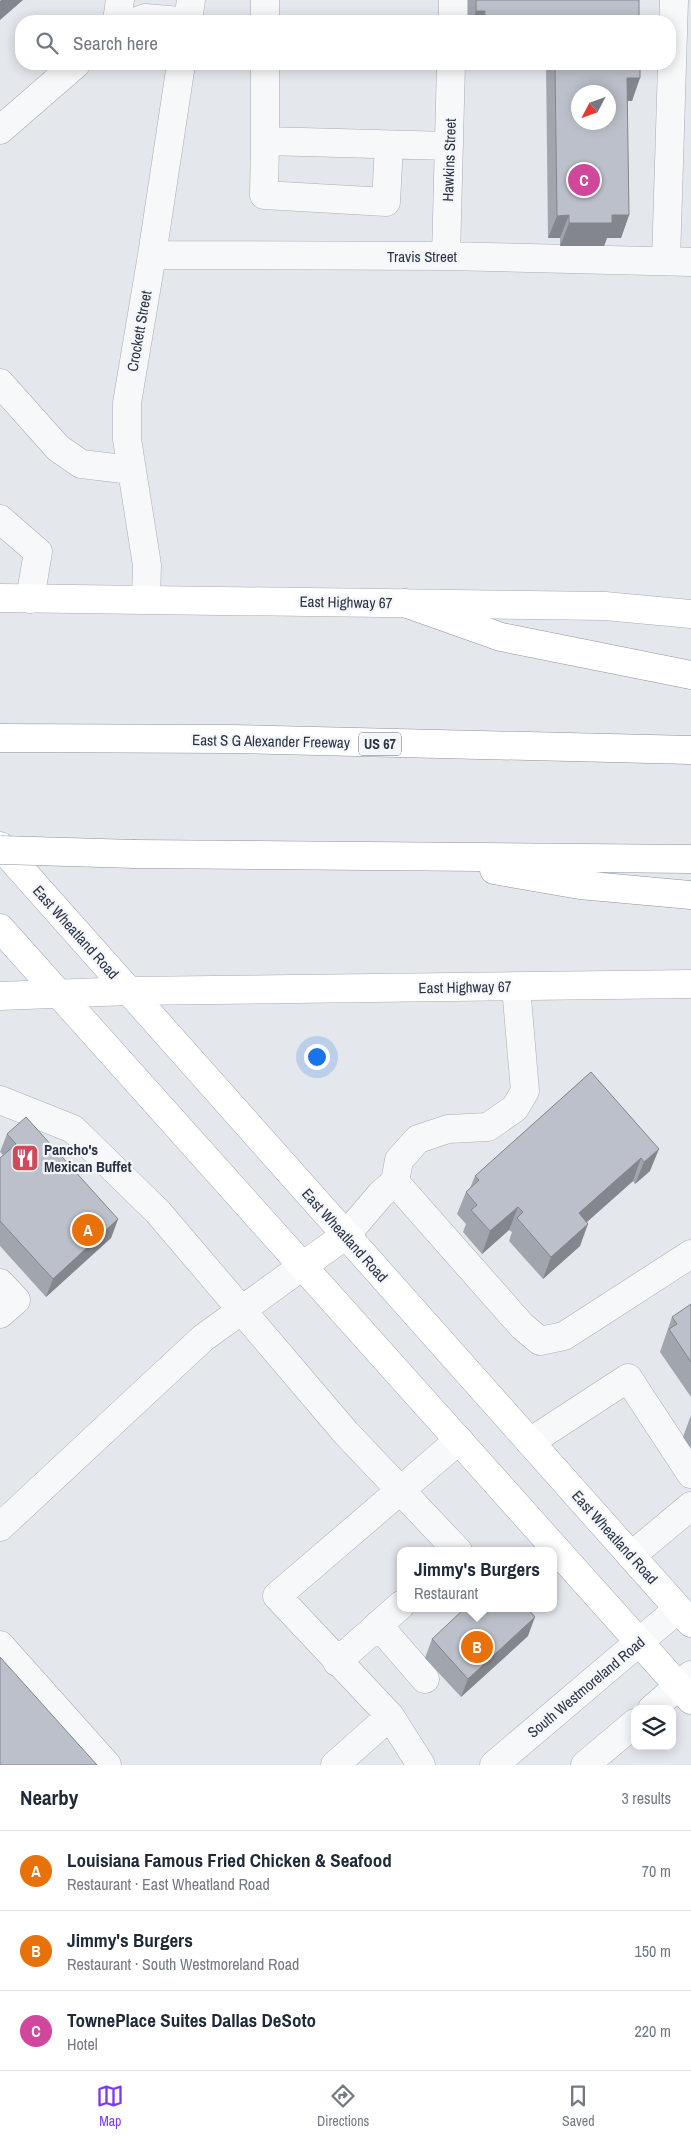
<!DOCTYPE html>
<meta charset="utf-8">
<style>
body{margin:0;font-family:"Archivo Narrow",sans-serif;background:#f2f2f3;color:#1f2937}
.controls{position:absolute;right:15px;bottom:15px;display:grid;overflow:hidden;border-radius:10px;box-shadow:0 2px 12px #0003}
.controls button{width:45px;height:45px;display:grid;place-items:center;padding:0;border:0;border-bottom:1px solid #e0e1e3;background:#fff;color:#1f2937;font:25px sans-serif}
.compass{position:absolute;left:571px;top:85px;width:45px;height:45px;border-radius:50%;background:#fff;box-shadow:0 2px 12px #0003;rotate:229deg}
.you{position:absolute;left:316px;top:1056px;width:18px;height:18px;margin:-12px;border:4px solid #fff;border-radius:50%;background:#1a73e8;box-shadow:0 0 0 8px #1a73e833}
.badge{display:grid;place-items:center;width:32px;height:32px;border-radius:50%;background:#7c3aed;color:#fff;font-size:16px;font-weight:700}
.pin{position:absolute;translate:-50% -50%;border:2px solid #fff;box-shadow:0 1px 5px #0006}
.popup{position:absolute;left:397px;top:1547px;width:160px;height:65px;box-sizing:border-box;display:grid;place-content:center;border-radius:10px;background:#fff;filter:drop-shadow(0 1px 4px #0005);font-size:16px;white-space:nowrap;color:#747a83}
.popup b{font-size:19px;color:#1f2937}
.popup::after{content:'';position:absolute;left:50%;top:100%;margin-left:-10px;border:10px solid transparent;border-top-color:#fff}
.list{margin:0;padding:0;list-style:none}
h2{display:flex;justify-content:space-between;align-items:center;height:65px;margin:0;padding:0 20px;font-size:21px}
h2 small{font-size:16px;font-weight:400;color:#747a83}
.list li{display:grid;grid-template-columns:32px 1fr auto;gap:15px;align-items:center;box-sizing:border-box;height:80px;padding:0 20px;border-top:1px solid #e0e1e3}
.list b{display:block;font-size:19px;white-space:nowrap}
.list p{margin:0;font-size:16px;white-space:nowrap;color:#747a83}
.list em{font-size:16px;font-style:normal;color:#747a83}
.icon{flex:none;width:28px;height:28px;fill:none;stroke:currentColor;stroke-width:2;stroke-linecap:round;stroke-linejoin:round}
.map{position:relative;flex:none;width:691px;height:1765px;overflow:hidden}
.search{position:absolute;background:#fff;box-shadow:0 2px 12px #0003;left:15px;right:15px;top:15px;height:55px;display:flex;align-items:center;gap:12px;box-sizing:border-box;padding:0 18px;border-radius:20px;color:#747a83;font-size:19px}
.sheet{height:305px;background:#fff}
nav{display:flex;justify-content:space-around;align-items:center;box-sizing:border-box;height:70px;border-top:1px solid #e0e1e3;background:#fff;font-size:14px;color:#747a83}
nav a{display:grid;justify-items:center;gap:2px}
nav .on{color:#7c3aed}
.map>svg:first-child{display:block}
</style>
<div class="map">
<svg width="691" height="1765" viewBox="0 0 691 1765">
<rect width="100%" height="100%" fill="#e4e7ec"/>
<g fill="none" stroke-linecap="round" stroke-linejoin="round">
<g stroke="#a9aeb7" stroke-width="29">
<path id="minor" d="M265 0V21
M117 21 120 0
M137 21 145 18 180 21
M188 21 191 0
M453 21V0
M265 64V141L449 146
M0 130 76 64
M265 141 264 195 386 202 389 145
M152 255 446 256 691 262
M446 256 451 64
M666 261 674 0
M0 383 58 448 81 464 132 470
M0 519 38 552 30 599
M146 599 147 565 127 439V403L152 255 181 64
M0 1100 73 1129 158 1212 346 1433 458 1551
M395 1182 522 1326 540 1341 564 1336 691 1254
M346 1235 381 1194 395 1182 399 1160 418 1139 448 1129 488 1127 515 1108 525 1091 516 987
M0 1283 16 1300 0 1314
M530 1442 628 1378 691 1474
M0 1527 203 1338 304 1265
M631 1556 691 1506
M378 1625 425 1679
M0 1645 107 1765
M337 1662 401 1605
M652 1709 691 1675
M390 1716 421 1765
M335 1765 390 1716 277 1596 459 1440
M494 1765 678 1609
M585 1765 635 1723"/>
</g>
<g stroke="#a3abb8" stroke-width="29">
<path id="major" d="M0 598 605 606 691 614
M0 846 691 1623
M0 928 691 1700
M0 996 128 991 691 984
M304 1265 346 1235"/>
</g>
<g stroke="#8b94a3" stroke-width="29">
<path id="highway" d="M405 603 501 637 691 675
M0 738 232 739 691 750
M135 854 691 859
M494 870 580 885 691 895"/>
</g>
<use href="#minor" stroke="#f7f8fa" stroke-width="28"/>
<use href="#major" stroke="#fff" stroke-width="28"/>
<use href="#highway" stroke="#fff" stroke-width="28"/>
<g stroke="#8b94a3" stroke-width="29" stroke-linecap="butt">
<path id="highway-bridge" d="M0 850 135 854"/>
</g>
<use href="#highway-bridge" stroke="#fff" stroke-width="28"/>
</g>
<path fill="#a1a5ae" d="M468 0H639V21H468Z
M546 64H640L632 101H627L629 215 621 238H607L604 246H560V238H548Z
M591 1072 650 1171 635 1184 633 1181 587 1222 580 1246 543 1279 509 1241 512 1232 509 1230 482 1254 463 1232 466 1224 457 1214 466 1192 470 1188 475 1176Z
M7 1134 118 1219 111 1238 46 1297 0 1246V1158L3 1155 0 1152Z
M691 1304V1397L660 1352 672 1317Z
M691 1415V1449L683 1437Z
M528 1636 461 1697 425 1658 432 1639Z"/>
<path fill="#83868d" d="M1 0H23L0 20V1Z
M476 11H485L481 21H472Z
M627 78H640L632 101H619Z
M569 215 560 238H548L557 216Z
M612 215H629L621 238H607L604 246H560L569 223Z
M659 1149 650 1171 635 1184 644 1162Z
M641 1158 633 1181 571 1236 579 1213Z
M518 1207 509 1230 482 1254 490 1231Z
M118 1219 111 1238 46 1297 53 1279Z
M588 1224 580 1246 543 1279 551 1257Z
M535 1617 528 1636 461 1697 468 1679Z"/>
<path fill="#bbc0ca" stroke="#83868d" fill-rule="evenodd" d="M476 0H639V21H485V11H476Z
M555 64H640V78H627L629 215H612V223H569V215L557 216ZM578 92H608V122H578Z
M591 1072 659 1149 644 1162 641 1158 579 1213 588 1224 551 1257 517 1218 523 1212 518 1207 490 1231 471 1210 477 1205 466 1192 479 1180 475 1176Z
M26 1117 118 1219 53 1279 0 1221V1158L16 1144 7 1134Z
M691 1304V1362L669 1329 677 1324 672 1317Z
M465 1608H527L535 1617 468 1679 432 1639Z
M0 1657 97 1765H0Z"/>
<defs>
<g id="restaurant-square" transform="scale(1.4375)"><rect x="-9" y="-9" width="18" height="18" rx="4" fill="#d1495b" stroke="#f4f6f9"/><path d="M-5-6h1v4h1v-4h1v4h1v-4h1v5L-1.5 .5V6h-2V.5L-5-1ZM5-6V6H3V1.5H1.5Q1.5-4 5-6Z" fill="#fff"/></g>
</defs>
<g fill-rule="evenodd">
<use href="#restaurant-square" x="25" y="1158"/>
</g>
<g text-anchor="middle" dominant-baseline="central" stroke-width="4.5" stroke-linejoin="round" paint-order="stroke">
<rect fill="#f4f6f9" stroke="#676e7b" stroke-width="1" x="359" y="732.5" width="42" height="23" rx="4"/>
<g font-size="14" font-weight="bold" fill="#2b3445">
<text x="380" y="744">US 67</text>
</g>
<g font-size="15" fill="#2b3445" stroke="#f4f6f9">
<text transform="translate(449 160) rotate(-88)">Hawkins Street</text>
<text x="422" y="256">Travis Street</text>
<text transform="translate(139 331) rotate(-80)">Crockett Street</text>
<text transform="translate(346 602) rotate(1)">East Highway 67</text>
<text transform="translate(271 741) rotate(1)">East S G Alexander Freeway</text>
<text transform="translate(76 932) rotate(48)">East Wheatland Road</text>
<text transform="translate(465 987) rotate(-1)">East Highway 67</text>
<text transform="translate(345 1235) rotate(48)">East Wheatland Road</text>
<text transform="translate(615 1537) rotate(48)">East Wheatland Road</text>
<text transform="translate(586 1687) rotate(-40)">South Westmoreland Road</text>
</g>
<g font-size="15" font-weight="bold" fill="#2b3445" stroke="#f4f6f9" text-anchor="start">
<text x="44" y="1149">Pancho's<tspan x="44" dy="17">Mexican Buffet</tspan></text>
</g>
</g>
</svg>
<div class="controls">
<button><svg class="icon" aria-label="layers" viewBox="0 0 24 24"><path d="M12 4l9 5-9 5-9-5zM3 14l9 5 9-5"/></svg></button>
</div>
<svg class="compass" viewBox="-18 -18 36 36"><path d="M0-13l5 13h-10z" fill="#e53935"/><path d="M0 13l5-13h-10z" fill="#747a83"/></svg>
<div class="you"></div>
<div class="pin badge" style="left:88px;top:1230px;background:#e8710a">A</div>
<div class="pin badge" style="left:477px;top:1647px;background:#e8710a">B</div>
<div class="popup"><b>Jimmy's Burgers</b>Restaurant</div>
<div class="pin badge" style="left:584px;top:180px;background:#d1479c">C</div>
<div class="search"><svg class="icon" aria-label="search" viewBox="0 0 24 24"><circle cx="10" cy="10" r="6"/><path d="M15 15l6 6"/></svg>Search here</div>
</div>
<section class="sheet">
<h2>Nearby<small>3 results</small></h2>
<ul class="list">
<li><span class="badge" style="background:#e8710a">A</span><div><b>Louisiana Famous Fried Chicken &amp; Seafood</b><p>Restaurant · East Wheatland Road</p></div><em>70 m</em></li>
<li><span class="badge" style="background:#e8710a">B</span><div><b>Jimmy's Burgers</b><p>Restaurant · South Westmoreland Road</p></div><em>150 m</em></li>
<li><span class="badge" style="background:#d1479c">C</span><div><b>TownePlace Suites Dallas DeSoto</b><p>Hotel</p></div><em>220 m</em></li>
</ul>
</section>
<nav>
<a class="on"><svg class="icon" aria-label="map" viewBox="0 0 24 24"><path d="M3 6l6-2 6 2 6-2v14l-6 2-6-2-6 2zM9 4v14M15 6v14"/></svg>Map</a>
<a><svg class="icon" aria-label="directions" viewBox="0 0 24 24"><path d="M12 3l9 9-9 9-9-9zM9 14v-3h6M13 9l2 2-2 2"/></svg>Directions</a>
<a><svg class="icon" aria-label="saved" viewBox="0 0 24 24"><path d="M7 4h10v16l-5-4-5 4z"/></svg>Saved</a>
</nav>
